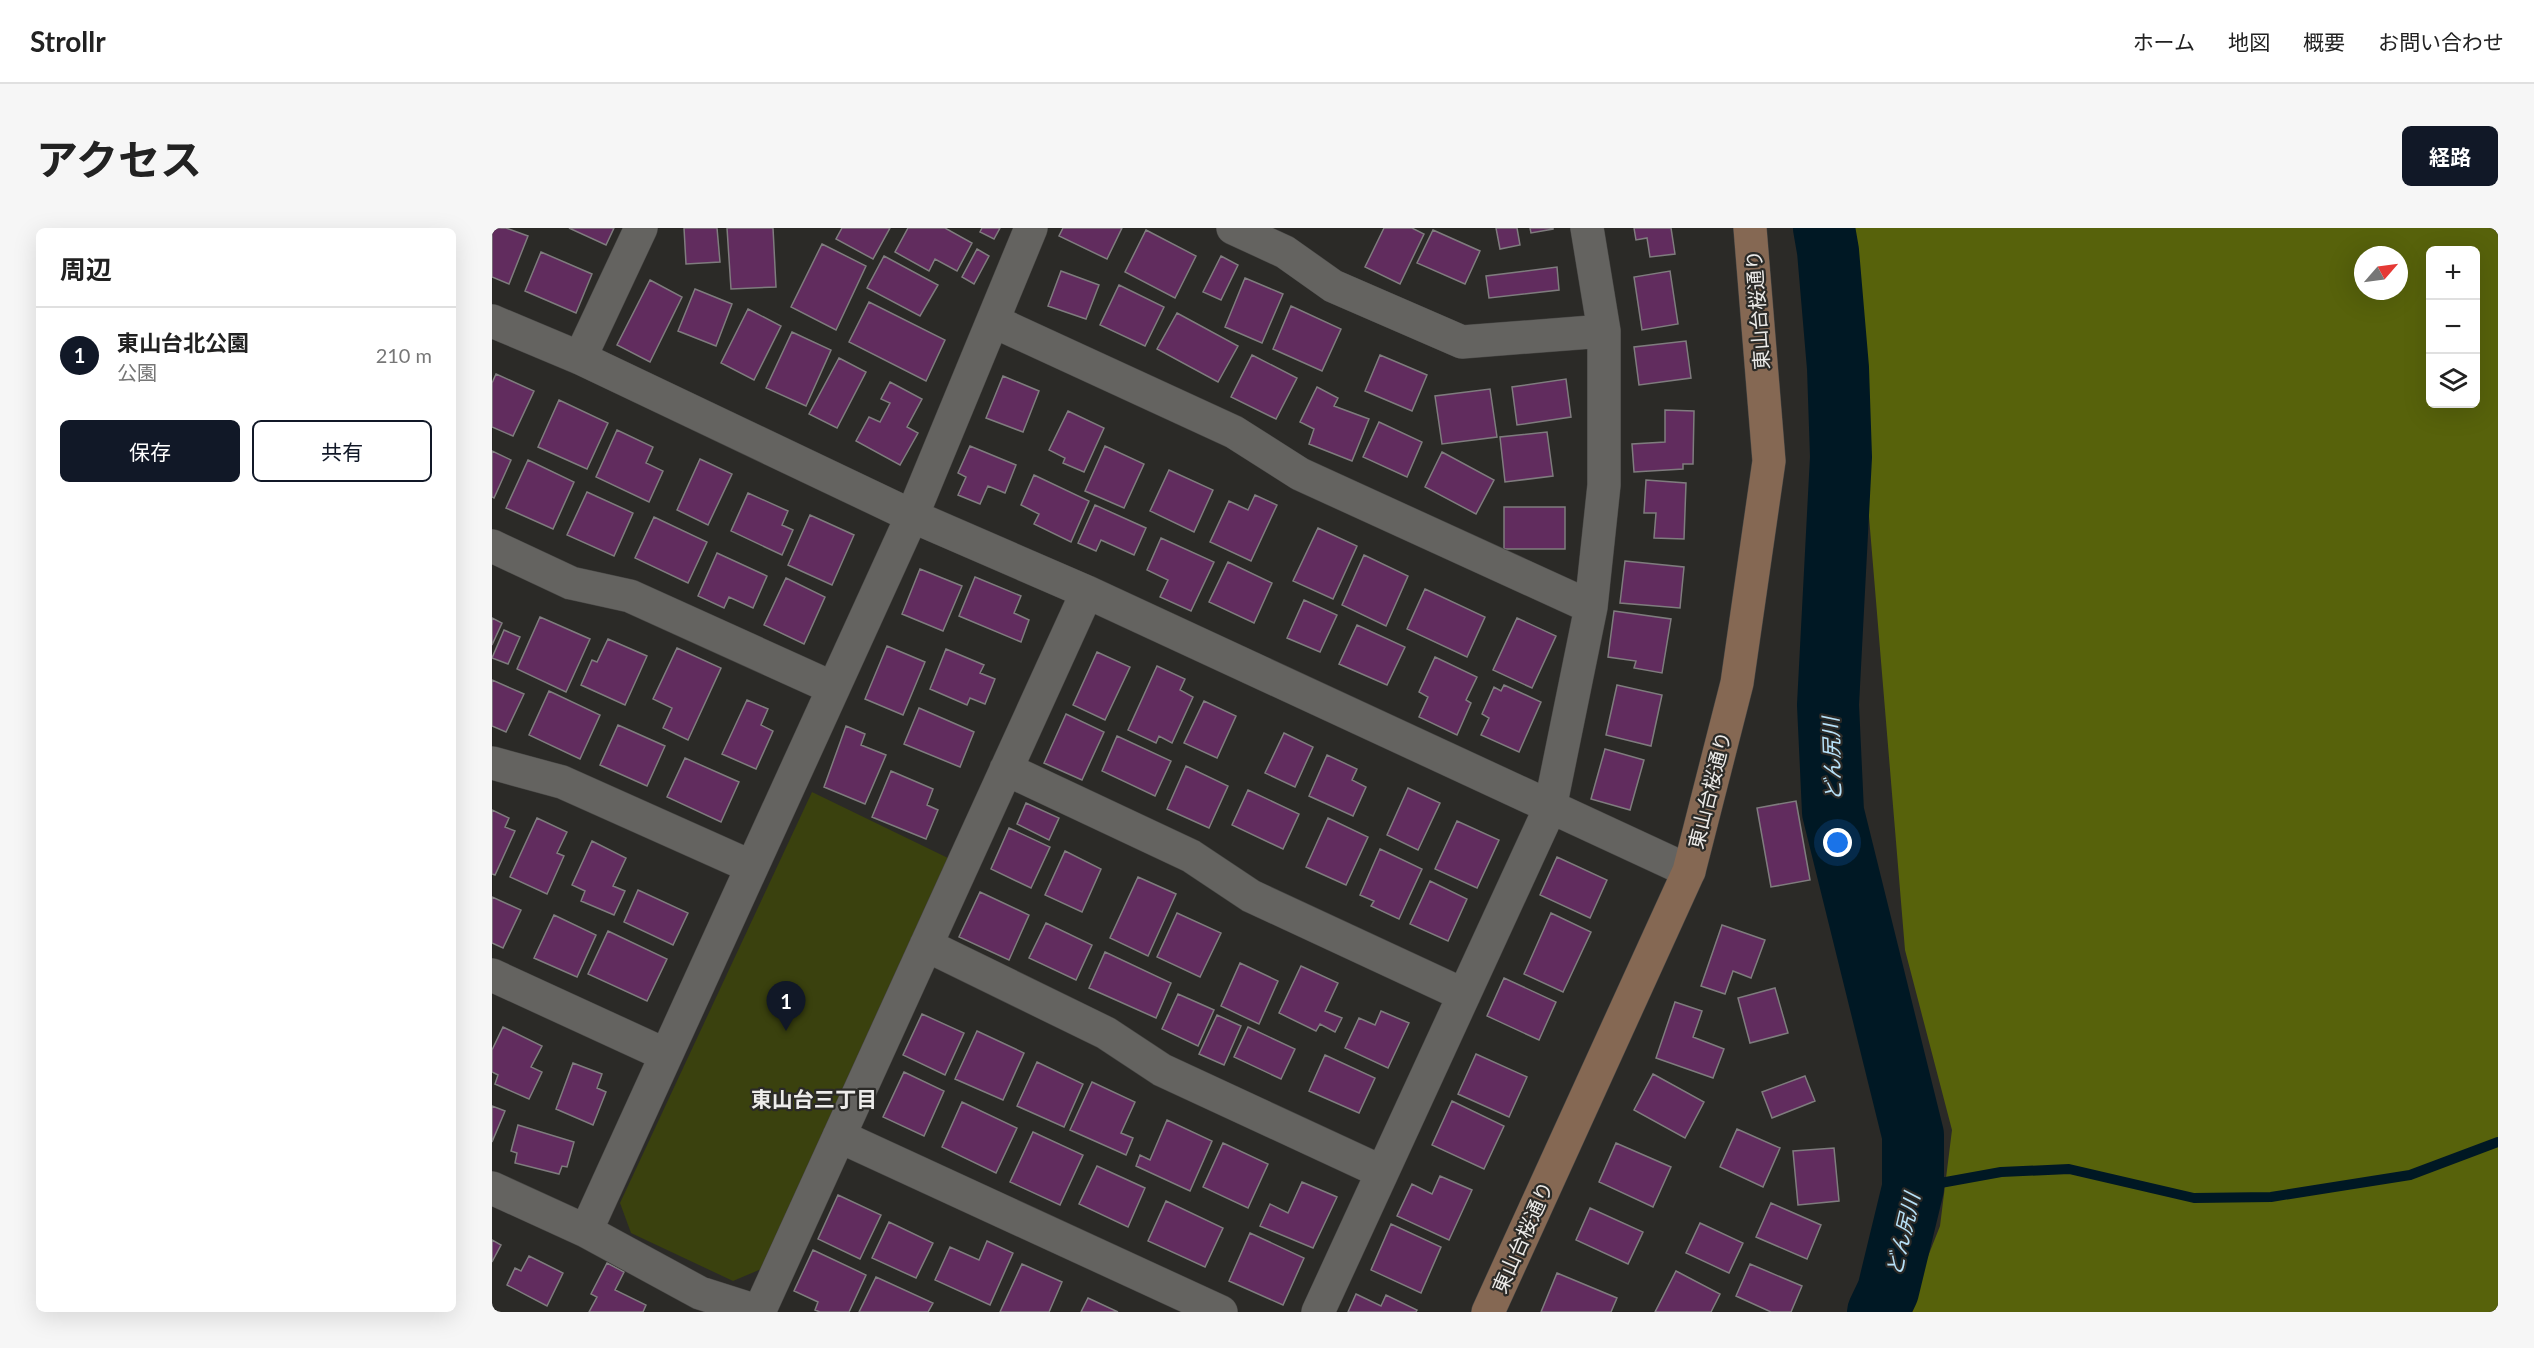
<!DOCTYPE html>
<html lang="ja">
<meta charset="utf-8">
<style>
body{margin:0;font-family:Lato,"Noto Sans JP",sans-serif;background:#f6f6f6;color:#222}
.controls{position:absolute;right:18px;top:18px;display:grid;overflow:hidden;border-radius:9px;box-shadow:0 6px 24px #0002}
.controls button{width:54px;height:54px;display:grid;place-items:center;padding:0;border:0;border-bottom:2px solid #e0e0e0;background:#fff;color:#222;font:30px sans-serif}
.compass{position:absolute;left:1862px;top:18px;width:54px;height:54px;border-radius:50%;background:#fff;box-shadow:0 6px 24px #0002;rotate:62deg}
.you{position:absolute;left:1346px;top:615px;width:21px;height:21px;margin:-15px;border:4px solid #fff;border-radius:50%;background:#1a73e8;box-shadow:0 0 0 9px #1a73e833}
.badge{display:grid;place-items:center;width:39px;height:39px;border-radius:50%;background:#111827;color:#fff;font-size:20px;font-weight:700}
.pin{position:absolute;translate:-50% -50px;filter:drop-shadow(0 2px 3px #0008)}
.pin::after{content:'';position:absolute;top:32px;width:21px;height:18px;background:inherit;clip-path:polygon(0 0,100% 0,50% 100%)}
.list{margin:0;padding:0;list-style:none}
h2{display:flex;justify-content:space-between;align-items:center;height:78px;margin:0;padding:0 24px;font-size:26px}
h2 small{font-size:20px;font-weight:400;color:#767676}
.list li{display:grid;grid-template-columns:39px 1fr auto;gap:18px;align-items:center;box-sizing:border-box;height:96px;padding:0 24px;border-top:2px solid #e0e0e0}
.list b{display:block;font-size:22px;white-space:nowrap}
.list p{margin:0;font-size:20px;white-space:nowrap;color:#767676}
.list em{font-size:20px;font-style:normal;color:#767676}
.actions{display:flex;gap:12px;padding:18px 24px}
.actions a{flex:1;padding:14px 0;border:2px solid #111827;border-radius:9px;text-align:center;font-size:21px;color:#111827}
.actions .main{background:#111827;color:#fff}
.icon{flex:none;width:33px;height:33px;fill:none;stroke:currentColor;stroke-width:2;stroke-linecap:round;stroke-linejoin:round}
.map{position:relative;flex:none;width:2006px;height:1084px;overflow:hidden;border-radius:9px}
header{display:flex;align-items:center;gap:36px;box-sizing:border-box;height:84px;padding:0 30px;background:#fff;border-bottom:2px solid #e0e0e0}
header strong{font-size:28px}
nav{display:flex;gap:33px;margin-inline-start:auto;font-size:21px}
.intro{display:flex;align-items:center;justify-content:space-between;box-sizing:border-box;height:144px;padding:0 36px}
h1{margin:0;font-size:42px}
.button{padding:15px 27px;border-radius:9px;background:#111827;color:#fff;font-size:21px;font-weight:700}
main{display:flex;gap:36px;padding:0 36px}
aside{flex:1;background:#fff;border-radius:9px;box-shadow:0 6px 24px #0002}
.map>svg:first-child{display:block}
</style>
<header>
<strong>Strollr</strong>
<nav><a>ホーム</a><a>地図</a><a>概要</a><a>お問い合わせ</a></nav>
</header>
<div class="intro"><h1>アクセス</h1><a class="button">経路</a></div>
<main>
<aside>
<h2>周辺<small></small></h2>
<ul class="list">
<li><span class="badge">1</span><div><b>東山台北公園</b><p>公園</p></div><em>210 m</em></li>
</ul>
<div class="actions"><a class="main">保存</a><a>共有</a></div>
</aside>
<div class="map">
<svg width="2006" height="1084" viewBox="0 0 2006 1084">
<rect width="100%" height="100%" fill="#2b2a27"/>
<path fill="#3a410e" d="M320 564 458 631 274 1039 241 1053 139 1005 128 975Z"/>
<path fill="#57620b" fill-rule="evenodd" d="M1353 0H2006V1084H1414L1448 998 1460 902 1413 722ZM1938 22H1984V176H1938ZM1871 27H1907V63H1871Z"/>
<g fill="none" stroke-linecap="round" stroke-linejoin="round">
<path stroke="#001824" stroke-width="10" d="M1421 960 1509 944 1577 941 1702 970 1779 969 1918 947 2006 914"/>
<path stroke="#001824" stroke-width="62" d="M1332 0 1336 23 1346 140 1349 229 1336 477 1341 584 1421 907V960L1396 1063 1386 1084"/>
</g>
<path fill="#612c5e" stroke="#7f7c7e" stroke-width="1.5" d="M0 0H14L36 8 17 56 0 49Z
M77 0H122L114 17Z
M192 0H225L228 34 194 36Z
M235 0H281L284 59 239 61Z
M350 0H398L381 31 344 11Z
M416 0H453L480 15 465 43 443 31 437 43 403 24Z
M490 0H508L502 11 488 4Z
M571 0H630L615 31 567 8Z
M892 0H920L932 6 908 56 873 39Z
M1004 0H1025L1028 17 1008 21Z
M1038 0H1061V1L1039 5Z
M1142 0H1179L1183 26 1158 29 1155 10 1144 12Z
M654 2 704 28 683 70 633 44Z
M941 2 988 23 973 56 925 35Z
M330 16 374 38 344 102 299 79Z
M485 21 497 28 482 56 470 49Z
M49 24 100 46 84 85 33 63Z
M392 28 446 57 428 88 375 60Z
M729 28 746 37 729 72 711 64Z
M1065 39 1067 62 997 70 994 48Z
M569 43 607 57 594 91 556 78Z
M1178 43 1186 96 1150 102 1142 49Z
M753 50 791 66 770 115 733 99Z
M158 52 190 69 158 134 125 117Z
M627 57 672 79 653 118 608 97Z
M203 61 240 76 224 118 186 103Z
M377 74 453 112 434 153 357 114Z
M799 78 849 101 830 143 781 121Z
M256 81 289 98 262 152 229 135Z
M685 85 746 118 726 154 665 121Z
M300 104 339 122 314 178 274 160Z
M1194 113 1199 150 1147 157 1142 119Z
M760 127 805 150 784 191 739 169Z
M888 127 935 147 920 183 873 163Z
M347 130 374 144 345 200 317 186Z
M4 146 42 163 21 208 0 199V155Z
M511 148 547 163 531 204 494 190Z
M1074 151 1079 189 1025 197 1020 159Z
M398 154 430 171 415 199 426 205 408 237 364 213 377 189 388 194 398 175 389 171Z
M825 159 846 170 842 178 877 191 860 233 817 216 822 201 808 194Z
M998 161 1005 209 950 216 943 168Z
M67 172 116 195 95 241 46 219Z
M1173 182 1202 183 1201 236H1191V241L1142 244 1140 216 1173 214Z
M576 183 612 200 592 244 571 235 573 230 557 222Z
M887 194 930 214 915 249 871 229Z
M125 202 161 219 154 235 171 243 157 274 104 249Z
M1055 204 1061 248 1013 254 1008 209Z
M478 218 524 237 513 265 496 258 488 276 466 267 474 249 466 245Z
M613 218 652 236 632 280 593 263Z
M0 223 19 232 2 270 0 269Z
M950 224 1002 252 984 286 933 259Z
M208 231 240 246 216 297 185 282Z
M36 232 82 254 61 301 14 280Z
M677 242 721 262 702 304 658 283Z
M542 247 597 273 579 314 542 296 547 286 529 277Z
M1154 252 1194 255 1192 311 1162 310 1164 285H1152Z
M95 264 141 285 122 328 75 307Z
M256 265 296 283 290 297 301 302 290 327 239 303Z
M763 267 785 277 759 333 718 314 737 273 756 282Z
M603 277 654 300 642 327 609 312 604 323 586 315Z
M1012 279H1073V321H1012Z
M318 287 362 307 340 357 296 337Z
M162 289 215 314 196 355 143 330Z
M826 300 865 318 841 371 801 353Z
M669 310 722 334 699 383 668 369 676 352 655 342Z
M225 325 275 348 261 380 237 369 232 380 206 368Z
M872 327 916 348 894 398 850 377Z
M1133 333 1192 339 1188 380 1128 375Z
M736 334 780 355 762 395 717 374Z
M428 341 470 358 451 403 410 386Z
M483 349 529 368 522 385 537 392 529 414 467 388Z
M294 350 333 369 312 416 272 397Z
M933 361 993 389 975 429 915 401Z
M812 372 845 387 828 424 795 410Z
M1122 383 1179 391 1170 445 1142 440 1144 433 1116 429Z
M48 389 98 411 74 464 25 441Z
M0 390 10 395 0 417Z
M1025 390 1064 408 1040 460 1001 442Z
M865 397 913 419 895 457 847 436Z
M12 402 28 409 16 436 0 430Z
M116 411 155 428 133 477 89 457 100 432 105 434Z
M395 418 433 434 411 487 373 471Z
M185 420 229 440 196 512 171 500 180 480 161 471Z
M454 421 492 437 488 445 503 451 493 476 478 470 475 477 438 461Z
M605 424 638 439 613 492 581 477Z
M943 429 985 449 974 472 979 475 965 507 927 489 936 469 927 464Z
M665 438 693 451 688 462 701 469 680 515 667 508 664 515 636 502Z
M0 452 32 466 14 504 0 498Z
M1012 457 1049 474 1027 524 989 507 997 490 990 486 1002 459 1009 463Z
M1125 457 1170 467 1159 518 1114 507Z
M57 463 108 487 88 531 37 507Z
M255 472 276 481 269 497 281 503 264 541 230 526Z
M712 473 744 488 725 530 692 515Z
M427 480 482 504 468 539 412 516Z
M574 486 612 504 590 552 552 535Z
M126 497 173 518 155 558 108 537Z
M354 498 373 506 369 517 394 527 373 576 332 559Z
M792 505 821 519 803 559 773 545Z
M625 508 679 533 663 568 610 543Z
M1113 521 1152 532 1138 582 1099 571Z
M835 527 865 541 860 552 874 559 861 588 817 568Z
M193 530 247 554 229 594 175 569Z
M694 538 736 558 717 600 675 581Z
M399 543 441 561 435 577 446 582 434 611 380 589Z
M916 560 948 575 926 622 895 607Z
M756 562 807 586 791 621 740 597Z
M1304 573 1318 652 1279 659 1265 580Z
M534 575 567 590 557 612 525 596Z
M0 582 17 590 13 599 23 603 3 647 0 646Z
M45 590 75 604 65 625 72 628 55 666 18 649Z
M836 590 876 609 854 657 814 639Z
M965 593 1007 612 985 660 943 641Z
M517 600 558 619 539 660 499 641Z
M100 613 134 630 121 658 133 663 122 687 89 673 93 663 80 657Z
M888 621 930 641 907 691 879 678 882 673 868 667Z
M573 623 609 641 590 684 553 667Z
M1065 629 1115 652 1098 690 1048 667Z
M646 649 684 666 656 728 618 710Z
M938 653 975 671 956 713 918 696Z
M146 662 196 685 181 717 132 694Z
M488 664 537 687 517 732 467 709Z
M0 669 29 682 11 720 0 715Z
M685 685 729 705 708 749 665 729Z
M1059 685 1099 704 1071 764 1032 746Z
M62 687 104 707 85 749 42 730Z
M554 695 600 717 584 752 537 730Z
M1230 697 1273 712 1259 750 1241 743 1233 766 1209 758Z
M116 703 175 731 155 773 96 746Z
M613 724 679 755 664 790 597 760Z
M748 735 786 753 767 796 729 778Z
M809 738 846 755 833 783 850 790 843 804 828 796 824 803 787 785Z
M1012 750 1064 774 1047 812 995 788Z
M1283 760 1296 805 1258 815 1246 770Z
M686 766 722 782 706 818 670 801Z
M1183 774 1210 783 1201 809 1232 821 1221 850 1164 830Z
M889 783 917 795 896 840 853 820 867 790 883 797Z
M430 786 472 805 453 847 411 827Z
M725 787 749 798 732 837 707 826Z
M11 799 50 818 39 839 50 844 37 871 3 856 6 847 0 844V822Z
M756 799 803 821 789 851 742 829Z
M485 803 532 825 511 872 463 851Z
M984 826 1035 849 1017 889 966 866Z
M833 827 883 850 867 885 817 863Z
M545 834 591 856 572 899 525 878Z
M81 835 110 846 105 860 114 864 101 897 64 881Z
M412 844 452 863 432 908 391 889Z
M1161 846 1212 874 1193 910 1142 882Z
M1313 848 1323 873 1280 890 1270 864Z
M600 854 643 874 629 905 641 910 634 927 578 902Z
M960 873 1012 898 992 941 940 917Z
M470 874 525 900 504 945 450 919Z
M0 878 13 883 0 914Z
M675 892 720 913 698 963 644 938 648 927 658 932Z
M26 897 82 914 75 939 70 938 67 946 23 935 25 925 19 923Z
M1245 901 1288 920 1271 959 1228 939Z
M541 904 591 927 568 977 518 954Z
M731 915 776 936 756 980 711 959Z
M1124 915 1179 939 1161 979 1107 954Z
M1342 920 1347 973 1306 977 1301 923Z
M605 938 653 960 636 999 587 976Z
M948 948 980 962 957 1012 905 988 920 956 940 966Z
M810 954 845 969 821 1020 768 998 778 976 796 985Z
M346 967 389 987 368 1031 326 1011Z
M674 973 731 1000 713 1039 656 1013Z
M1279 975 1329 997 1315 1031 1264 1009Z
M1098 980 1151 1004 1136 1036 1084 1012Z
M397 994 441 1015 424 1050 380 1030Z
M1208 995 1251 1015 1237 1045 1194 1025Z
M899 996 949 1019 929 1065 879 1042Z
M758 1005 812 1030 791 1077 737 1053Z
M0 1012 9 1017 0 1034Z
M495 1013 521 1025 498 1077 443 1052 458 1019 487 1032Z
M321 1022 374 1047 357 1084H328L323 1082 326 1074 302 1063Z
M37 1028 71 1045 55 1078 15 1057 23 1040 29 1043Z
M115 1035 132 1044 123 1062 154 1077 151 1084H97L105 1069 99 1066Z
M530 1036 570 1054 557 1084H508Z
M1258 1036 1310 1058 1299 1084H1279L1244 1068Z
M1184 1043 1228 1066 1219 1084H1163Z
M1065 1045 1125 1070 1119 1084H1049Z
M384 1049 441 1075 436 1084H367Z
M864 1066 889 1078 894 1067 925 1082 924 1084H856Z
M596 1070 626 1084H589Z"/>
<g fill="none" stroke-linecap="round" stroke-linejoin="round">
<g stroke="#474644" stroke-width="34">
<path id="street" d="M741 0 793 24 841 58 970 114 1112 103
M0 93 88 130 420 288 595 364 1197 643
M501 93 742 204 808 246 1099 379
M88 130 149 0
M0 318 79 355 138 368 341 460
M0 535 70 554 260 639
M514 541 699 628 759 668 972 767
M434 717 614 805 670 842 890 944
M0 747 174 827
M347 908 729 1084
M0 960 94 1003 208 1065 268 1084
M94 1003 420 288 539 0
M267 1084 595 364
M826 1084 1058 580 1099 379 1112 257V103L1095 0"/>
</g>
<g stroke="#474644" stroke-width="34">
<path id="secondary" d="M996 1084 1197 643 1245 455 1277 233 1258 0"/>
</g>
<use href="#street" stroke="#646360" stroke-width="33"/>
<use href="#secondary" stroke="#856853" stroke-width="33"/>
</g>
<g text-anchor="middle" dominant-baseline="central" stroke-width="4.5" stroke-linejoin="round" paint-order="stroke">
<g font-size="20" fill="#edecea" stroke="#2b2a27">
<text transform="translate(1265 82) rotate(-94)">東山台桜通り</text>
<text transform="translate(1217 562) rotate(-76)">東山台桜通り</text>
<text transform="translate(1030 1009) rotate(-66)">東山台桜通り</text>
</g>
<g font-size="21" font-style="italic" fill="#b7e1f8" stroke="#2b2a27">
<text transform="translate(1339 531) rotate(-92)">どん尻川</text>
<text transform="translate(1410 1006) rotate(-77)">どん尻川</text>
</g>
<g font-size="21" font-weight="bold" fill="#edecea" stroke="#2b2a27">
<text x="322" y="870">東山台三丁目</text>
</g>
</g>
</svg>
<div class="controls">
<button>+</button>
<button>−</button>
<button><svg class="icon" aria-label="layers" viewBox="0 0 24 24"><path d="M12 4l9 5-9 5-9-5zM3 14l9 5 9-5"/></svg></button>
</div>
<svg class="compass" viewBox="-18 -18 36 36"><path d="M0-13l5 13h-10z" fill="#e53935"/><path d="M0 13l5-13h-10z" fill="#767676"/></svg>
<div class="you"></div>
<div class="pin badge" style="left:294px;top:803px">1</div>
</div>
</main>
